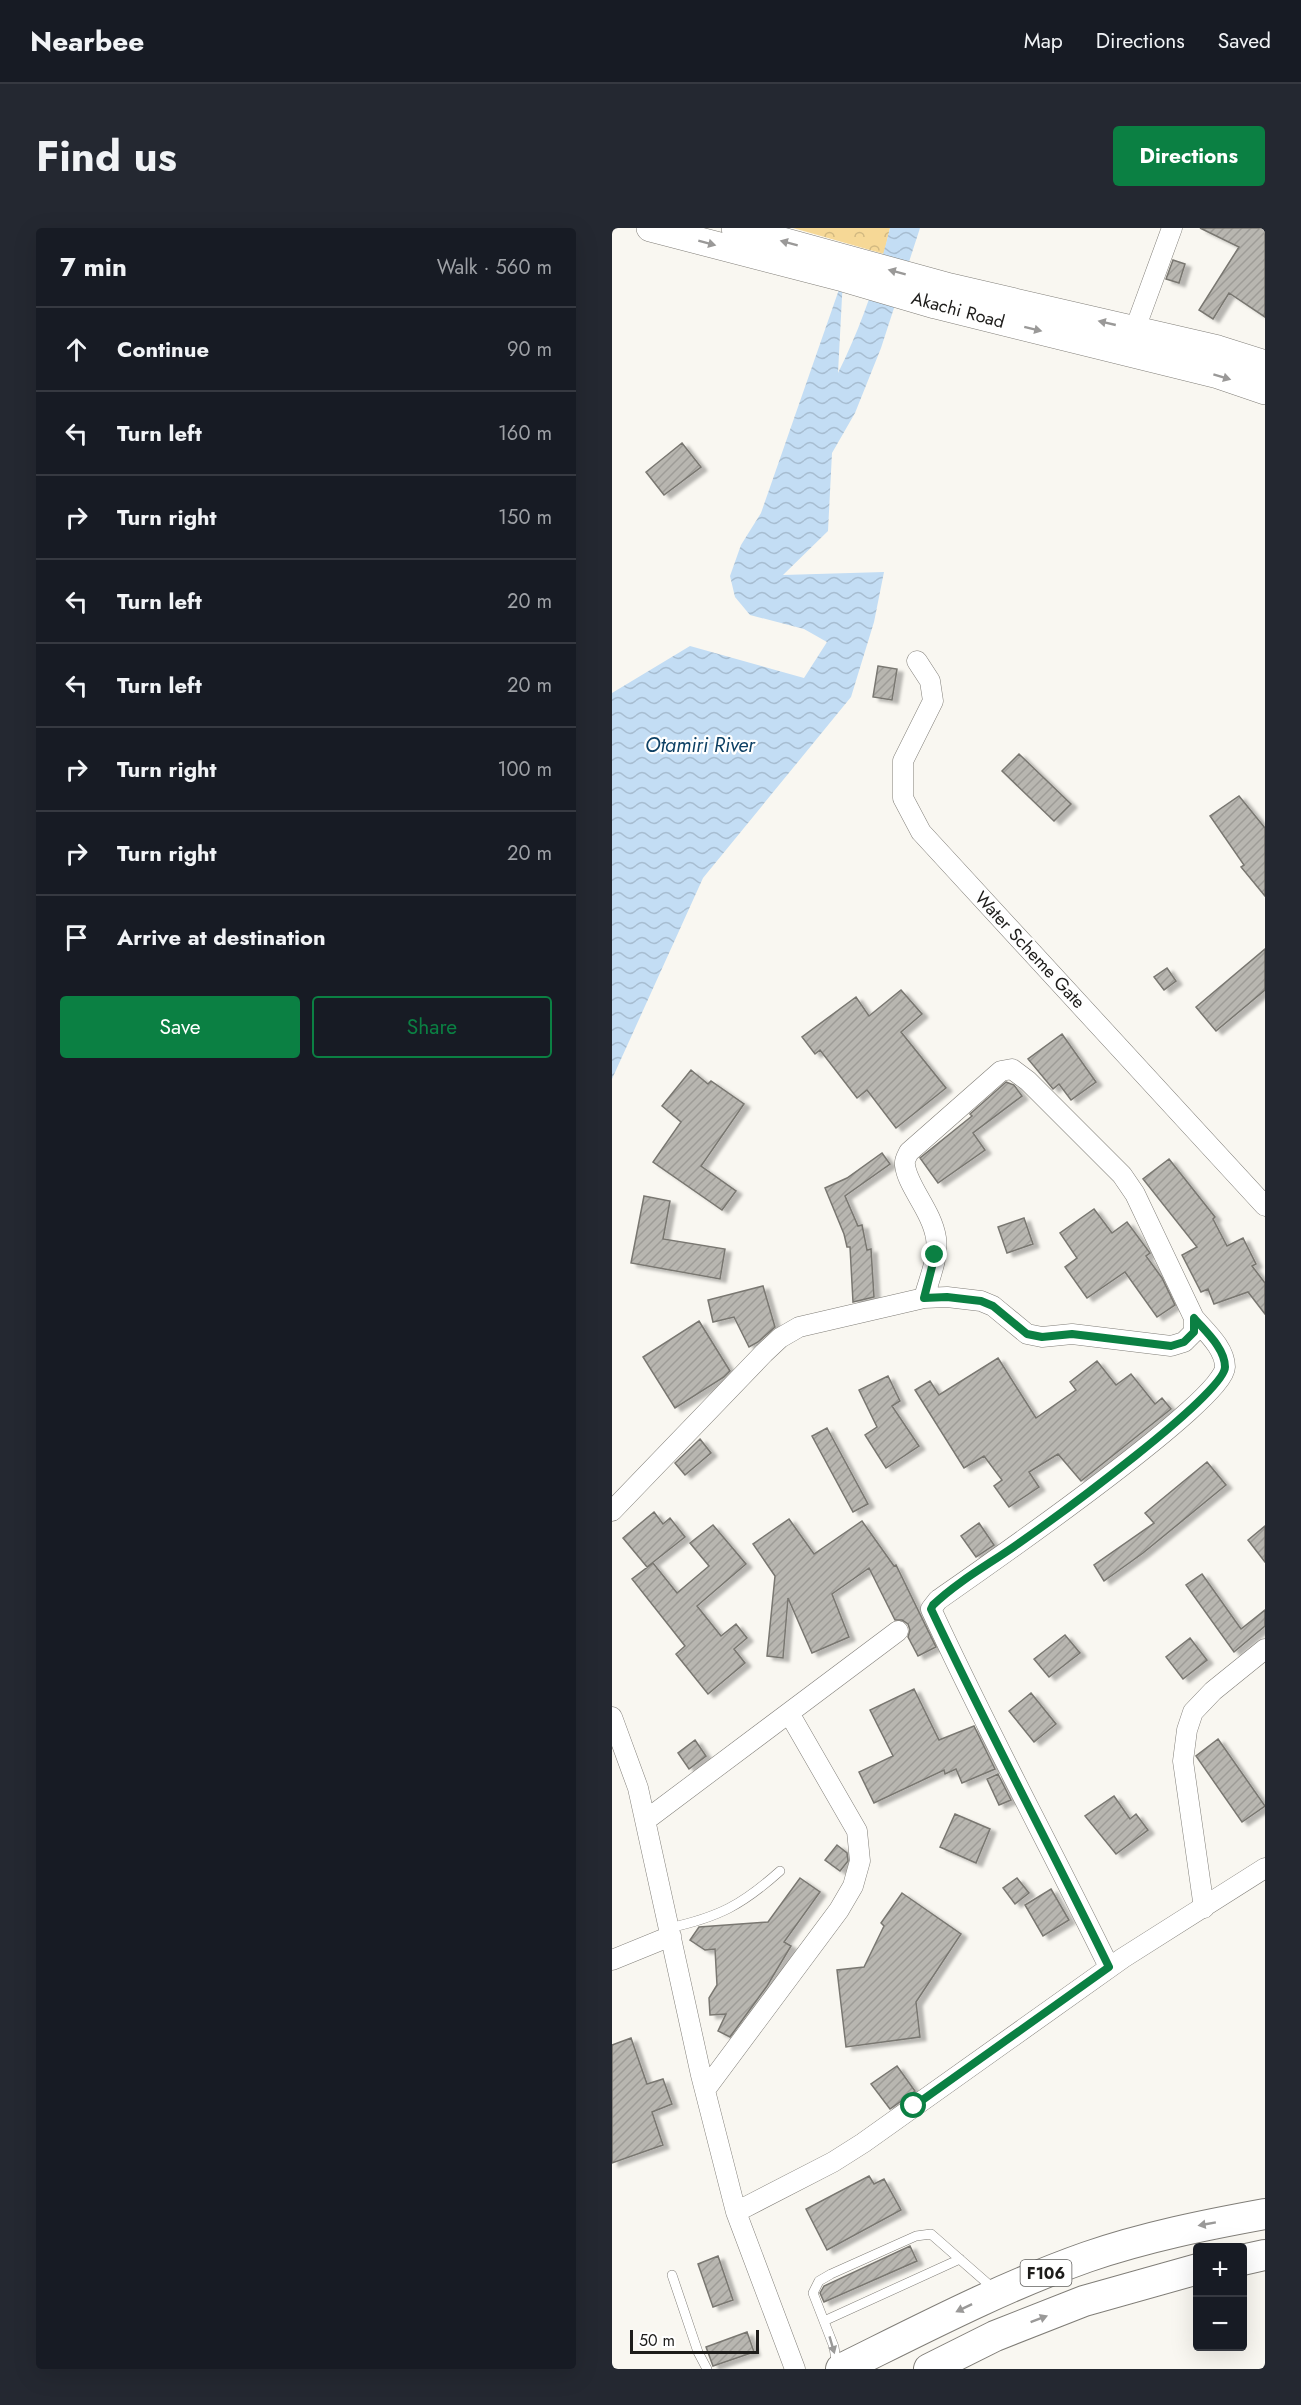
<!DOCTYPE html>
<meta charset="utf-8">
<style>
body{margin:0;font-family:Jost,sans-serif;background:#242831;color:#f1f3f6}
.controls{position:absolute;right:18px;bottom:18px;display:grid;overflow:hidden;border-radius:6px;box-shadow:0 6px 24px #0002}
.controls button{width:54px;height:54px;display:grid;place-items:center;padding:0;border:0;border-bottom:2px solid #363941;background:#171b24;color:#f1f3f6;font:30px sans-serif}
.scale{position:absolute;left:18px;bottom:15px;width:129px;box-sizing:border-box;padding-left:6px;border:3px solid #1e1d1b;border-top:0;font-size:16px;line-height:21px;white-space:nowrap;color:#1e1d1b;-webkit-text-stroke:4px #fff;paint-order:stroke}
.stop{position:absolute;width:18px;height:18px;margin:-14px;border:4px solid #0b8043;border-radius:50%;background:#fff}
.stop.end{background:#0b8043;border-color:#fff;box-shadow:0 2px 6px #0008}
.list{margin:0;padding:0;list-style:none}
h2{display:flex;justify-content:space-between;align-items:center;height:78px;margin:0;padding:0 24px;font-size:26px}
h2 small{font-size:20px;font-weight:400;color:#9ea1a6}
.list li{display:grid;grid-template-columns:39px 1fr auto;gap:18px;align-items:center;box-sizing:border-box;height:84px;padding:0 24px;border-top:2px solid #363941}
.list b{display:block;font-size:22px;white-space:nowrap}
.list em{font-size:20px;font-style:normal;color:#9ea1a6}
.actions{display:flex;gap:12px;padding:18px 24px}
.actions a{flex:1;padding:14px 0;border:2px solid #0b8043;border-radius:6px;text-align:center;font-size:21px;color:#0b8043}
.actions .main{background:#0b8043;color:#fff}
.icon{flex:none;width:33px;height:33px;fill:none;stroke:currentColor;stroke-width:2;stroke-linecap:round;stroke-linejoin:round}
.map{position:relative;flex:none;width:653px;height:2141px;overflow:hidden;border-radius:6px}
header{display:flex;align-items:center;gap:36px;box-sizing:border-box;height:84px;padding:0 30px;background:#171b24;border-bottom:2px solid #363941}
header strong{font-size:28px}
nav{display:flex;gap:33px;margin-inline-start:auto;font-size:21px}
.intro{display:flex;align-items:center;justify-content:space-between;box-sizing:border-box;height:144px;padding:0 36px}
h1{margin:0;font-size:42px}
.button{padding:15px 27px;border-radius:6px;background:#0b8043;color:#fff;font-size:21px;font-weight:700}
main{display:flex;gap:36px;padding:0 36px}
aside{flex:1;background:#171b24;border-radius:6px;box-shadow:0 6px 24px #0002}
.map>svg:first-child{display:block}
</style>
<header>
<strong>Nearbee</strong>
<nav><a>Map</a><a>Directions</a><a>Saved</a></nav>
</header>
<div class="intro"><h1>Find us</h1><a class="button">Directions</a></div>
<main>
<aside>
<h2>7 min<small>Walk · 560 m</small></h2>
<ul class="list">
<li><svg class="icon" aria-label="ahead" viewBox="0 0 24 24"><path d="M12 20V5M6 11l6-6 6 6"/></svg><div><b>Continue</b></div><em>90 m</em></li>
<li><svg class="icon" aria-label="left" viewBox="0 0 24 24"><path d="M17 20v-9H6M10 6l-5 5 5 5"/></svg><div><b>Turn left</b></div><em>160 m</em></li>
<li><svg class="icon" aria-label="right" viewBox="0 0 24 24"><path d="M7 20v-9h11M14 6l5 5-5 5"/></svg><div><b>Turn right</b></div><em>150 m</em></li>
<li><svg class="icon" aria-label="left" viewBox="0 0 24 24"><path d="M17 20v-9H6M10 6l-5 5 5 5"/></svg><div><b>Turn left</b></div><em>20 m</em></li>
<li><svg class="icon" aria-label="left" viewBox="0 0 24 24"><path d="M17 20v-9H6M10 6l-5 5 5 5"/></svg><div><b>Turn left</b></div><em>20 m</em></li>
<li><svg class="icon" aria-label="right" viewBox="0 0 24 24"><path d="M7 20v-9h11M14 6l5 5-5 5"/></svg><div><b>Turn right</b></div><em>100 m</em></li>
<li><svg class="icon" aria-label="right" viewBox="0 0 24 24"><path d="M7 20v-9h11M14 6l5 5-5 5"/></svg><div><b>Turn right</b></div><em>20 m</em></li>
<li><svg class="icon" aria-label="arrive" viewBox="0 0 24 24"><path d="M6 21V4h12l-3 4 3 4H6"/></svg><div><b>Arrive at destination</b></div></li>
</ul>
<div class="actions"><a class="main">Save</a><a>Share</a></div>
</aside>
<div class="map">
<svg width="653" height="2141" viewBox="0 0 653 2141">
<defs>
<pattern id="park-crowns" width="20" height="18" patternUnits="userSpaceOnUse" patternTransform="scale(1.5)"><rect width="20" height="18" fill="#f6d896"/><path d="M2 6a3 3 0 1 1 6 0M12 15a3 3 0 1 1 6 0" fill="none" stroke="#d2b981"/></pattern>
<pattern id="water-waves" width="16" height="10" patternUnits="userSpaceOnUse" patternTransform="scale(1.5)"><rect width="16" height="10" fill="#c3ddf4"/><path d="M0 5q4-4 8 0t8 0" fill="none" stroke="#a7bdd1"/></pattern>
<pattern id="building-hatch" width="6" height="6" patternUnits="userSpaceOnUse" patternTransform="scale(1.5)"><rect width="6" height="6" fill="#b8b6b0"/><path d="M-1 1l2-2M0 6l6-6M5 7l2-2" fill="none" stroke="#9e9c97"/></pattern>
<filter id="shadow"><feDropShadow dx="6" dy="3.5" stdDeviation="1.5" flood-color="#0004"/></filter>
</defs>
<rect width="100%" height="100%" fill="#f9f7f1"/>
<path fill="url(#park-crowns)" d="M181 0H278L272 26Z"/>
<path fill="url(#water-waves)" d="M278 0H308L269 120 243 185 220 225 216 303 171 347 272 344 262 394 239 469 91 650 0 851V465L78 418 192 450 215 414 192 401 138 387 123 369 118 348 129 317 149 285 231 50 226 145C249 99 266 49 278 0Z"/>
<path fill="url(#building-hatch)" stroke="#797771" stroke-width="1.5" filter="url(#shadow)" d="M588 0H653V89L617 65 601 91 587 82 627 19Z
M561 32 573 36 567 55 554 51Z
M70 215 89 239 52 267 34 244Z
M266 438 285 441 280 472 261 469Z
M407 526 459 576 442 593 390 543Z
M627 568 653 600V668L629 639 632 637 598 588Z
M653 721V762L604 803 584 779Z
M555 740 564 753 552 762 542 749Z
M289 762 310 786 289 804 334 860 284 900 255 862 245 870 208 822 203 826 190 809 244 769 257 788Z
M450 806 484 854 459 872 447 856 441 861 416 831Z
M79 842 96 856 99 853 132 876 89 938 124 963 110 982 41 934 69 894 50 878Z
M394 854 402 857 410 868 361 905 373 922 326 955 308 930 360 888 358 886Z
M270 925 278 936 233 968 246 998 250 997 255 1022 259 1021 262 1069 241 1074 238 1019H235L232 1006 213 960 235 950Z
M557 931 603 989 601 991 615 1018 631 1010 644 1036 640 1038 653 1055V1086L636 1064 602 1076 596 1061 589 1064 570 1027 585 1019 531 951Z
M32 968 58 973 51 1011 113 1021 108 1051 19 1035Z
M482 981 500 1005 515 994 538 1025 534 1028 550 1050 563 1077 545 1089 513 1044 475 1070 453 1039 465 1030 448 1005Z
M412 990 421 1016 395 1025 386 999Z
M151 1058 163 1099 146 1114 137 1119 122 1089 101 1094 96 1072Z
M87 1093 118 1143 112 1149 63 1180 31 1129Z
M386 1130 424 1190 464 1162 458 1154 485 1133 504 1157 519 1146 543 1176 550 1170 559 1181 469 1253 446 1226 417 1244 427 1259 397 1279 382 1258 390 1252 372 1228 352 1240 303 1162 318 1153 327 1167Z
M276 1148 288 1173 280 1178 307 1218 274 1240 253 1207 265 1199 247 1162Z
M215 1200 256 1276 241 1284 200 1208Z
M88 1211 99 1225 73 1247 63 1235Z
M595 1234 614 1257 531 1325 492 1353 482 1337 542 1295 533 1285Z
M42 1284 51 1296 58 1290 73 1309 35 1339 11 1310Z
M177 1291 202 1326 250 1293 282 1338 284 1337 324 1419 306 1428 296 1409 298 1402 296 1396 290 1392H283L257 1340 220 1366 237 1409 200 1425 176 1370 171 1430 155 1428 163 1348 141 1316Z
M367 1295 382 1317 364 1329 349 1308Z
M101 1297 134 1336 85 1378 109 1408 124 1396 135 1410 122 1421 133 1435 96 1466 64 1426 73 1418 20 1351 41 1335 65 1365 97 1338 78 1315Z
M653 1298V1334L636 1312Z
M590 1346 629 1401 653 1382V1398L622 1424 574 1357Z
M453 1407 468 1425 437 1449 422 1431Z
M578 1410 595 1432 571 1451 554 1429Z
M302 1461 327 1512 362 1498 383 1541 350 1555 344 1541 333 1546 332 1542 262 1575 247 1544 281 1528 258 1482Z
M419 1465 444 1496 422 1514 397 1483Z
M606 1511 653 1578 630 1594 584 1528Z
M83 1512 94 1528 77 1541 66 1525Z
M386 1546 399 1572 387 1577 375 1551Z
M502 1568 518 1591 524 1586 536 1602 504 1626 473 1588Z
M343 1586 378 1601 364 1635 328 1619Z
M225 1617 235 1625 236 1633 228 1643 213 1632Z
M188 1650 208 1664 172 1714 179 1718 155 1758 118 1809 106 1803 114 1786 98 1787 97 1770 105 1757 103 1721 93 1722 78 1712 87 1699 156 1694Z
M405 1650 417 1665 403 1676 391 1660Z
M439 1661 457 1692 431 1708 413 1677Z
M290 1665 349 1706 304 1774 308 1809 234 1819 225 1742 252 1739 272 1698 269 1695Z
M19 1810 35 1856 51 1851 60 1876 40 1884 51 1917 0 1935V1817Z
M285 1838 303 1863 278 1881 259 1856Z
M257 1948 262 1956 272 1951 289 1982 215 2022 194 1981Z
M298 2018 305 2033 212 2074 208 2065 212 2058Z
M106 2028 121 2072 101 2079 86 2036Z
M135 2104 142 2124 101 2138 94 2119Z"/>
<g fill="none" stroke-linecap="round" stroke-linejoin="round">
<g stroke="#807e78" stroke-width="10">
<path id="service" d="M57 1700C107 1689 130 1677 168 1643
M60 2047 86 2124 95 2141
M212 2093 348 2031
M225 2139 222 2119 201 2065 207 2053 219 2046 304 2008 319 2006 383 2062"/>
</g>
<g stroke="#807e78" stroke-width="21">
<path id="minor" d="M523 101 560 0
M305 433 318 453 321 473 291 533V570L309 604 653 978
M0 1283 152 1125 168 1110 187 1099 312 1070 335 1069 369 1073 381 1078 415 1106 430 1109 460 1106 559 1118 572 1114 582 1104V1090L523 966 510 947 416 853 400 841 389 843 297 924C295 928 292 932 293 937 295 958 320 983 324 1010 327 1029 317 1051 312 1070
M0 1489 26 1560 89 1847 124 1984 183 2141
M34 1592 286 1403
M592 1680 571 1533 575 1502 581 1484 601 1463 653 1421
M0 1732 59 1708
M497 1739C439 1620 375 1503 319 1381L326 1372C366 1344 613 1173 613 1139 613 1120 593 1103 582 1090
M93 1862 227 1682 241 1658 248 1633 245 1603 177 1485
M124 1984 221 1934 251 1915 511 1730 653 1640"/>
</g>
<g stroke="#807e78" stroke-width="28">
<path id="secondary" d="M38 0 231 50 323 77 606 147 653 163
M123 0 338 59 606 121 653 136"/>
</g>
<g stroke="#807e78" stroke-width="32">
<path id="primary" d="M630 2032 653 2027
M229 2141C310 2101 390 2059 475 2029 533 2009 593 1997 653 1986
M317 2141 383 2108 472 2073 586 2041"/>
</g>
<use href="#service" stroke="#fff" stroke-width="9"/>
<use href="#minor" stroke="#fff" stroke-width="20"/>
<use href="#secondary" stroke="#fff" stroke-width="27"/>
<use href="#primary" stroke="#fff" stroke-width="30"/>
</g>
<defs><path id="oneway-solid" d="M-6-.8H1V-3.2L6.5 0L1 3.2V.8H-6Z" transform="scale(1.5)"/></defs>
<g fill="#9a9998">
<use href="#oneway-solid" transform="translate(95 15) rotate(15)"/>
<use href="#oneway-solid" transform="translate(177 15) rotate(-165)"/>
<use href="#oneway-solid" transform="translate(285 44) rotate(-165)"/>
<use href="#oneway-solid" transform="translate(495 95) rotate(-167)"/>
<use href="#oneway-solid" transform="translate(421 101) rotate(14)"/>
<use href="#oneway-solid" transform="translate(610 149) rotate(17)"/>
<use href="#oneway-solid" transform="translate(595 1996) rotate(170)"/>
<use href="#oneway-solid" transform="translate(352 2080) rotate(154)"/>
<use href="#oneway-solid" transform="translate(427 2091) rotate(-21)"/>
<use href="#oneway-solid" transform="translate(220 2117) rotate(74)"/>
</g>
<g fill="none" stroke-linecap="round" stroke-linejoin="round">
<path stroke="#0b8043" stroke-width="8" d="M302 1878 497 1739C439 1620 376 1502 319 1381L321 1377C347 1352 381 1334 410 1313 440 1292 613 1166 613 1139 613 1120 593 1103 582 1090V1104L572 1114 559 1118 460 1106 430 1109 415 1106 381 1078 369 1073 335 1069 312 1070 323 1027"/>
</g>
<g text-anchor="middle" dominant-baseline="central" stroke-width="4.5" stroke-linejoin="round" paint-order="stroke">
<rect fill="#fff" stroke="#62615f" stroke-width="1.5" x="408.5" y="2032" width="51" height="26" rx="4.5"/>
<g font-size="16" font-weight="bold" fill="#1e1d1b">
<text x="434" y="2045">F106</text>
</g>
<g font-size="18" fill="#1e1d1b" stroke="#fff">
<text transform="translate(346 82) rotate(15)">Akachi Road</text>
<text transform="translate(418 722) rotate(47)">Water Scheme Gate</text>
</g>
<g font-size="20" font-style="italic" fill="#0e4165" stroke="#fff">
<text x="88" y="517">Otamiri River</text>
</g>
</g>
</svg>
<div class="controls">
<button>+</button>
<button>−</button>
</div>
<div class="scale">50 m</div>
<div class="stop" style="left:302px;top:1878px"></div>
<div class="stop end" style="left:323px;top:1027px"></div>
</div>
</main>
